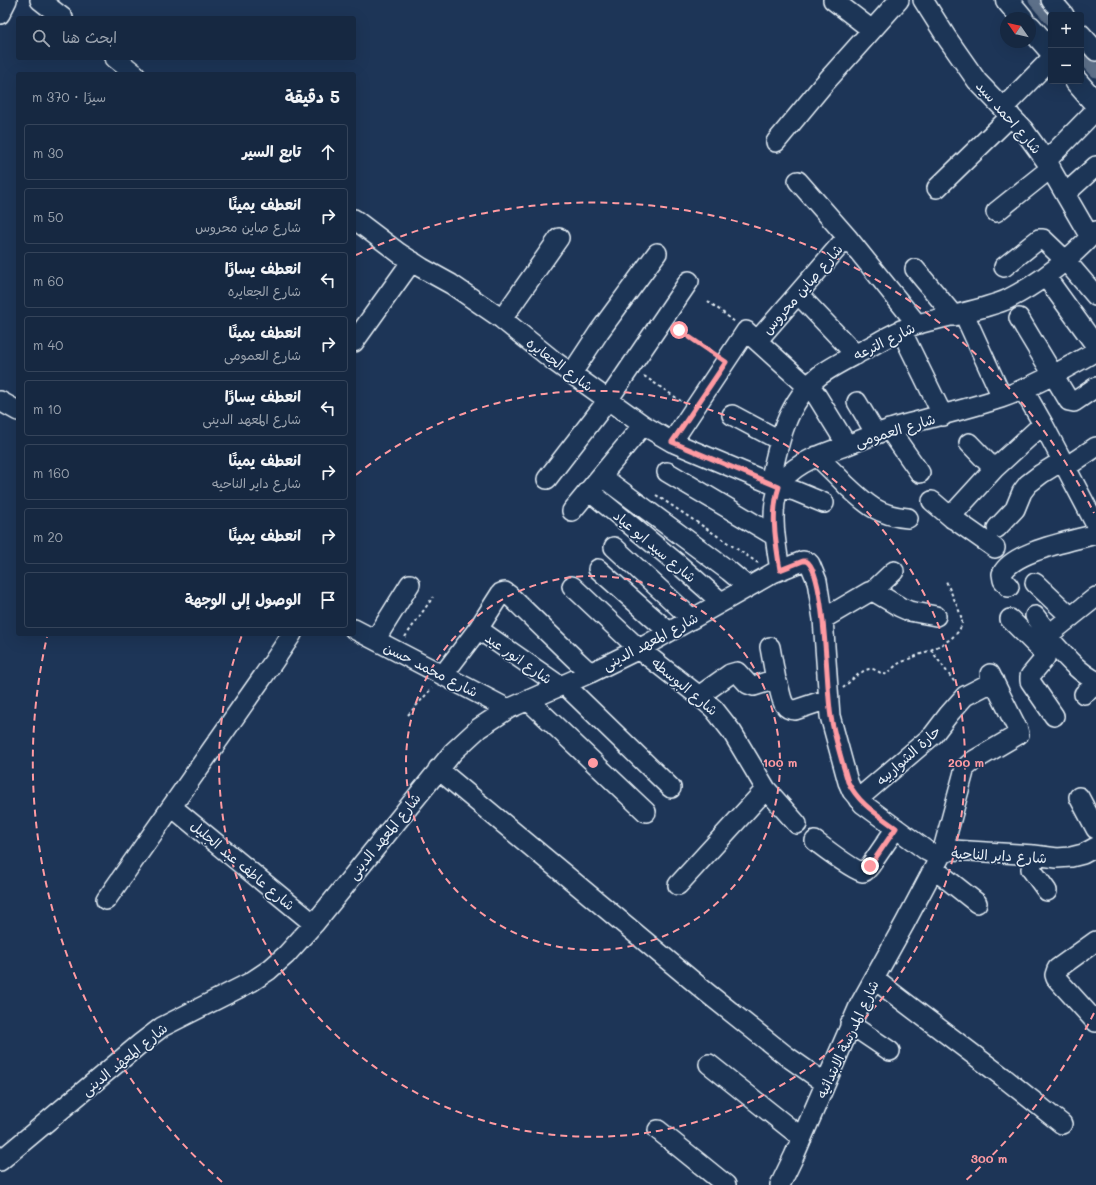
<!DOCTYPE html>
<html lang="ar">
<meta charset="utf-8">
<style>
body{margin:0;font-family:Mali,"Playpen Sans Arabic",sans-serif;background:#1f3048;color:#f1f3f6;direction:rtl}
.controls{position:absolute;right:12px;top:12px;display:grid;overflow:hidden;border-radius:4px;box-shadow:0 4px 16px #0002}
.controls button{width:36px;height:36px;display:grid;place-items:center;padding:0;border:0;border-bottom:1px solid #35445a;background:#162841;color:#f1f3f6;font:20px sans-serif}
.compass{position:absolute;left:1000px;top:12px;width:36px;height:36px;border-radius:50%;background:#162841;box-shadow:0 4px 16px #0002;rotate:304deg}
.stop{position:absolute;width:12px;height:12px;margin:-9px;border:3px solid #ff9aa2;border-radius:50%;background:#fff}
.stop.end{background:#ff9aa2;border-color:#fff;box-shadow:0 1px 4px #0008}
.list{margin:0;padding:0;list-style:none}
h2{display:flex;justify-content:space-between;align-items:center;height:52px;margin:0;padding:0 16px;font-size:17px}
h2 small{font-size:13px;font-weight:400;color:#9ea6b1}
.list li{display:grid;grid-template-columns:26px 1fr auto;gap:12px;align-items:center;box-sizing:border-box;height:56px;margin:0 8px 8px;padding:0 8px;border:1px solid #35445a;border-radius:4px}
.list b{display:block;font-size:15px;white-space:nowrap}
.list p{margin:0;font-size:13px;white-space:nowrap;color:#9ea6b1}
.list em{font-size:13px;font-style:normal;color:#9ea6b1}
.icon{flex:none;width:22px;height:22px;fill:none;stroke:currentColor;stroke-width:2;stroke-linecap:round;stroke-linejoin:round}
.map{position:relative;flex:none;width:1096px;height:1185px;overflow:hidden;direction:ltr}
.search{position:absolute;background:#162841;box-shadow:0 4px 16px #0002;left:16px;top:16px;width:340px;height:44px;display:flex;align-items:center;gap:10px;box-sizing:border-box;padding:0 14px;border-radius:4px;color:#9ea6b1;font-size:15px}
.panel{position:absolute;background:#162841;box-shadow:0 4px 16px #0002;left:16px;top:72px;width:340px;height:564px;border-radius:4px;direction:rtl}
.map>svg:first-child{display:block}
</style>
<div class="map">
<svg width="1096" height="1185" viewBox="0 0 1096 1185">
<rect width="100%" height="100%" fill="#1d3557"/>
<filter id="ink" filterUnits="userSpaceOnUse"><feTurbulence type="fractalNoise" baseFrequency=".025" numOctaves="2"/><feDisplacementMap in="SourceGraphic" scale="8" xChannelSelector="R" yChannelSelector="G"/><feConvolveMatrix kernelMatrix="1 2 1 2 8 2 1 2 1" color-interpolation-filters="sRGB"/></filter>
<g filter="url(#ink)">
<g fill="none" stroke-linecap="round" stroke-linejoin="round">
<path stroke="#5d7089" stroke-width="13" d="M1035 0 1051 19
M1081 54 1096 71"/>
<g stroke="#e8f1f8" stroke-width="22">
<path id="minor" d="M40 0 63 18
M833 0 872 30
M923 0 947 38 977 81 1023 129 1046 161 1090 237
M1051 0 1064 15
M0 14 7 0
M1081 34 1096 51
M115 58 135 74
M1003 108 1051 59
M776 142 823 85 899 0
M1046 161 1096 110
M798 181 847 237 917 324
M937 188 1011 116
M1065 194 1096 166
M996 212 1051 168
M354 219 399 253 422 268 451 284 502 319 554 361 643 425 672 442 779 487 795 491 824 503
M1004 267 1039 239H1043L1066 261 1096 296
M915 269 954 316
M1046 277 1096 346
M798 294 856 355
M964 314 1002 397
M1019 318 1069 401 1074 402 1096 387
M502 319 559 238
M901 330 943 416
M757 341 847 237
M354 342 412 261
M572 373 599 332 657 253
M810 385 847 445
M1023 389 1043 424 1096 525
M0 401 18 411
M857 402 876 434
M732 415 779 440
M889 429 920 473
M672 442 746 331 808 387
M969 443 994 469
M817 456C827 466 837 475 846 485 866 504 879 516 908 518
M1066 467 1096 447
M667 472 775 536
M601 476 729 571 748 587
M547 479 608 400 689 281
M770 483C778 444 786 403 819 376 832 366 849 358 864 350 881 341 899 329 918 324 941 318 965 313 988 306 995 304 1002 302 1008 299 1042 282 1070 259 1096 231
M589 491 678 564 721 602
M932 501 953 519
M572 511 643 425
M997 528 1015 509 1022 492 1028 484 1041 474 1062 461
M614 547 692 619
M995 548 955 520 953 519 952 515 994 469 1043 424
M598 569 669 632
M780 570C776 544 767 501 784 479 797 462 825 453 845 446 860 440 875 434 890 429 927 418 965 410 1001 398 1035 386 1065 369 1096 351
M1035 583 1071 617
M572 586 639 649 699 696 714 709 732 732 766 789 797 824
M1009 587 1003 580 1002 574C1013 551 1072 541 1096 534
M873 591 894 571
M1035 616 1049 634
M823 619 869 592 873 591 900 607 909 611 936 616
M1010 619 1037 646
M354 629 508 709
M478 629 560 686
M1047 636C1062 652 1076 671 1096 681
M375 640 410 584
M770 647 776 680
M443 675 478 629 501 593 505 592 509 595 574 658 590 673
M564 684 671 788
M1084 694 1096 685
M699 696 730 674 737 672 748 684 754 686 773 680H776C782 690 779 710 795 710L828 699
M528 700 646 812
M1054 716 1030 681V676L1045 658 1037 644 1096 597
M438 769 706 992 785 1055 825 1083
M1079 797 1096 829
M858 799 933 735 949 714 965 696 994 681
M172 807 314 924
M815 841C823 847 854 871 863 872 866 872 868 868 870 866L896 828
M1034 855 1031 869 1047 891
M934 869 977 903
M678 885 766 789
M106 900 274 661 292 634
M1096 941 1057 969 1055 975 1056 978 1096 1022
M874 979 1003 1077 1062 1124
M850 1024 890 1051
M709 1064 802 1138
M658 1130 726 1185
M0 1161 141 1043 162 1027 251 982 269 970 286 955 314 924 453 752 479 728 508 709 590 673 639 649 773 573 803 561 808 562 810 564 817 581 823 619 830 716 848 782 852 791 863 804 927 851 935 855 953 850 1034 855 1057 858 1071 857 1083 854 1096 847
M780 1185 794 1156 860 1004 905 923 942 853 965 768 973 761 1019 734 1018 730 990 674"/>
</g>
<g stroke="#e8f1f8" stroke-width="25">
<path id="major" d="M1007 0 1022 18
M1030 27 1051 51
M1076 81 1096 104"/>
</g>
<path stroke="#e8f1f8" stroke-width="2" stroke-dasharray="3 3" stroke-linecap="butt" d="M708 301 735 322
M679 330 713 353
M644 376 681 401
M656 495 758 563
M405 637 433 597
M931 650 956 684
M843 688C850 682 862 668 872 669 878 670 881 675 887 674 890 671 894 667 898 664 914 655 962 643 962 621 961 612 950 591 946 581
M408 715 432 688"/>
<use href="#minor" stroke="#1d3557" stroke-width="19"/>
<use href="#major" stroke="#1d3557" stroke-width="22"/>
</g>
</g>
<g fill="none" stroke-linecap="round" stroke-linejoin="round" filter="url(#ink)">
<path stroke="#ff9aa2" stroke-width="5" d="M679 330 726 362 672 442 779 487C770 514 776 543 780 570L803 561H806C826 571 826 691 831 717 835 739 842 761 848 782 859 804 877 814 896 828L870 866"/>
</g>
<g fill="none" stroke="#ff9aa2" stroke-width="2" stroke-dasharray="7 5">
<circle cx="593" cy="763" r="187"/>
<path d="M356 475A373 373 0 1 1 242 635"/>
<path d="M1094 1013A560 560 0 0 1 964 1182M222 1182A560 560 0 0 1 47 637M356 255A560 560 0 0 1 1094 513"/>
</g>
<g text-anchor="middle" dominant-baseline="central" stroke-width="3" stroke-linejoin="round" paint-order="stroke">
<g font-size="14" fill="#e8f1f8" stroke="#1d3557">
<text transform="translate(1009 117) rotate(49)">شارع احمد سيد</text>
<text transform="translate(802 289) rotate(-49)">شارع صاين محروس</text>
<text transform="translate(884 341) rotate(-26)">شارع الترعه</text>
<text transform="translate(560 364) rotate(37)">شارع الجعايره</text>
<text transform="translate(895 430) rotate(-17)">شارع العمومى</text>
<text transform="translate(655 546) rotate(40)">شارع سيد ابو عياد</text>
<text transform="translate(650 641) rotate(-28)">شارع المعهد الدينى</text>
<text transform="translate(519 658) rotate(35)">شارع انور عيد</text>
<text transform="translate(431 669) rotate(27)">شارع محمد حسن</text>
<text transform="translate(685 686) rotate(40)">شارع البوسطه</text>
<text transform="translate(908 755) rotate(-42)">حارة الشواربيه</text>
<text transform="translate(384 836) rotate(-51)">شارع المعهد الدينى</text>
<text transform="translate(999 855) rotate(3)">شارع داير الناحيه</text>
<text transform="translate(243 865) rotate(40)">شارع عاطف عبد الجليل</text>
<text transform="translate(847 1039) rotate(-65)">شارع المدرسة الابتدائيه</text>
<text transform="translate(124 1059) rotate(-39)">شارع المعهد الدينى</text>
</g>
</g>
<circle cx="593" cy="763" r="6" fill="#ff9aa2" stroke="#1d3557" stroke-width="2"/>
<g font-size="12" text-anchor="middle" font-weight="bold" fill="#ff9aa2" stroke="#1d3557" stroke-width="3" stroke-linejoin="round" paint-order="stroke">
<text x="780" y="767">100 m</text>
<text x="966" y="767">200 m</text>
<text x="989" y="1163">300 m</text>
</g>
</svg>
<div class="controls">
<button>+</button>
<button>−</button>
</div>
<svg class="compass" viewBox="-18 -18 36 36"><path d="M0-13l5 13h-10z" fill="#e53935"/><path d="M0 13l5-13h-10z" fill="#9ea6b1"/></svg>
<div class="stop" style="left:679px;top:330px"></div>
<div class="stop end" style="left:870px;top:866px"></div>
<div class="search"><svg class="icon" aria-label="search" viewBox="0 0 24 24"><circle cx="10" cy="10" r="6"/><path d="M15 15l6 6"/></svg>ابحث هنا</div>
<section class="panel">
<h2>5 دقيقة<small>سيرًا · 370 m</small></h2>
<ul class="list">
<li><svg class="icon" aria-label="ahead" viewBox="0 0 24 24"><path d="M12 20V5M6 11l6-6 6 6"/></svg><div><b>تابع السير</b></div><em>30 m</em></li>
<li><svg class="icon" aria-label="right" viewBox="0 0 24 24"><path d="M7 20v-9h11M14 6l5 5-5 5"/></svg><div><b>انعطف يمينًا</b><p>شارع صاين محروس</p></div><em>50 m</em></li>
<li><svg class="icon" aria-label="left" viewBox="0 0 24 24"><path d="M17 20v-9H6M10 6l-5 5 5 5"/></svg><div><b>انعطف يسارًا</b><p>شارع الجعايره</p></div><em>60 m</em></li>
<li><svg class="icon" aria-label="right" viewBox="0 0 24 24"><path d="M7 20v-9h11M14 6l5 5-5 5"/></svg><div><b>انعطف يمينًا</b><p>شارع العمومى</p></div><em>40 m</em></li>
<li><svg class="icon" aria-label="left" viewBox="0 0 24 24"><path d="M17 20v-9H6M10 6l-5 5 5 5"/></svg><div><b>انعطف يسارًا</b><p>شارع المعهد الدينى</p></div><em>10 m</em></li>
<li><svg class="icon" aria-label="right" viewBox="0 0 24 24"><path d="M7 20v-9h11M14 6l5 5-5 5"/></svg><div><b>انعطف يمينًا</b><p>شارع داير الناحيه</p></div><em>160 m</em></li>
<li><svg class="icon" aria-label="right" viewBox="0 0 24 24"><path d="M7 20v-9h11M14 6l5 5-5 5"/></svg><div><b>انعطف يمينًا</b></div><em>20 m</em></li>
<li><svg class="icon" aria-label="arrive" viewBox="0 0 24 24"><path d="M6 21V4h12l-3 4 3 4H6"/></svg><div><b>الوصول إلى الوجهة</b></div></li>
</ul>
</section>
</div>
